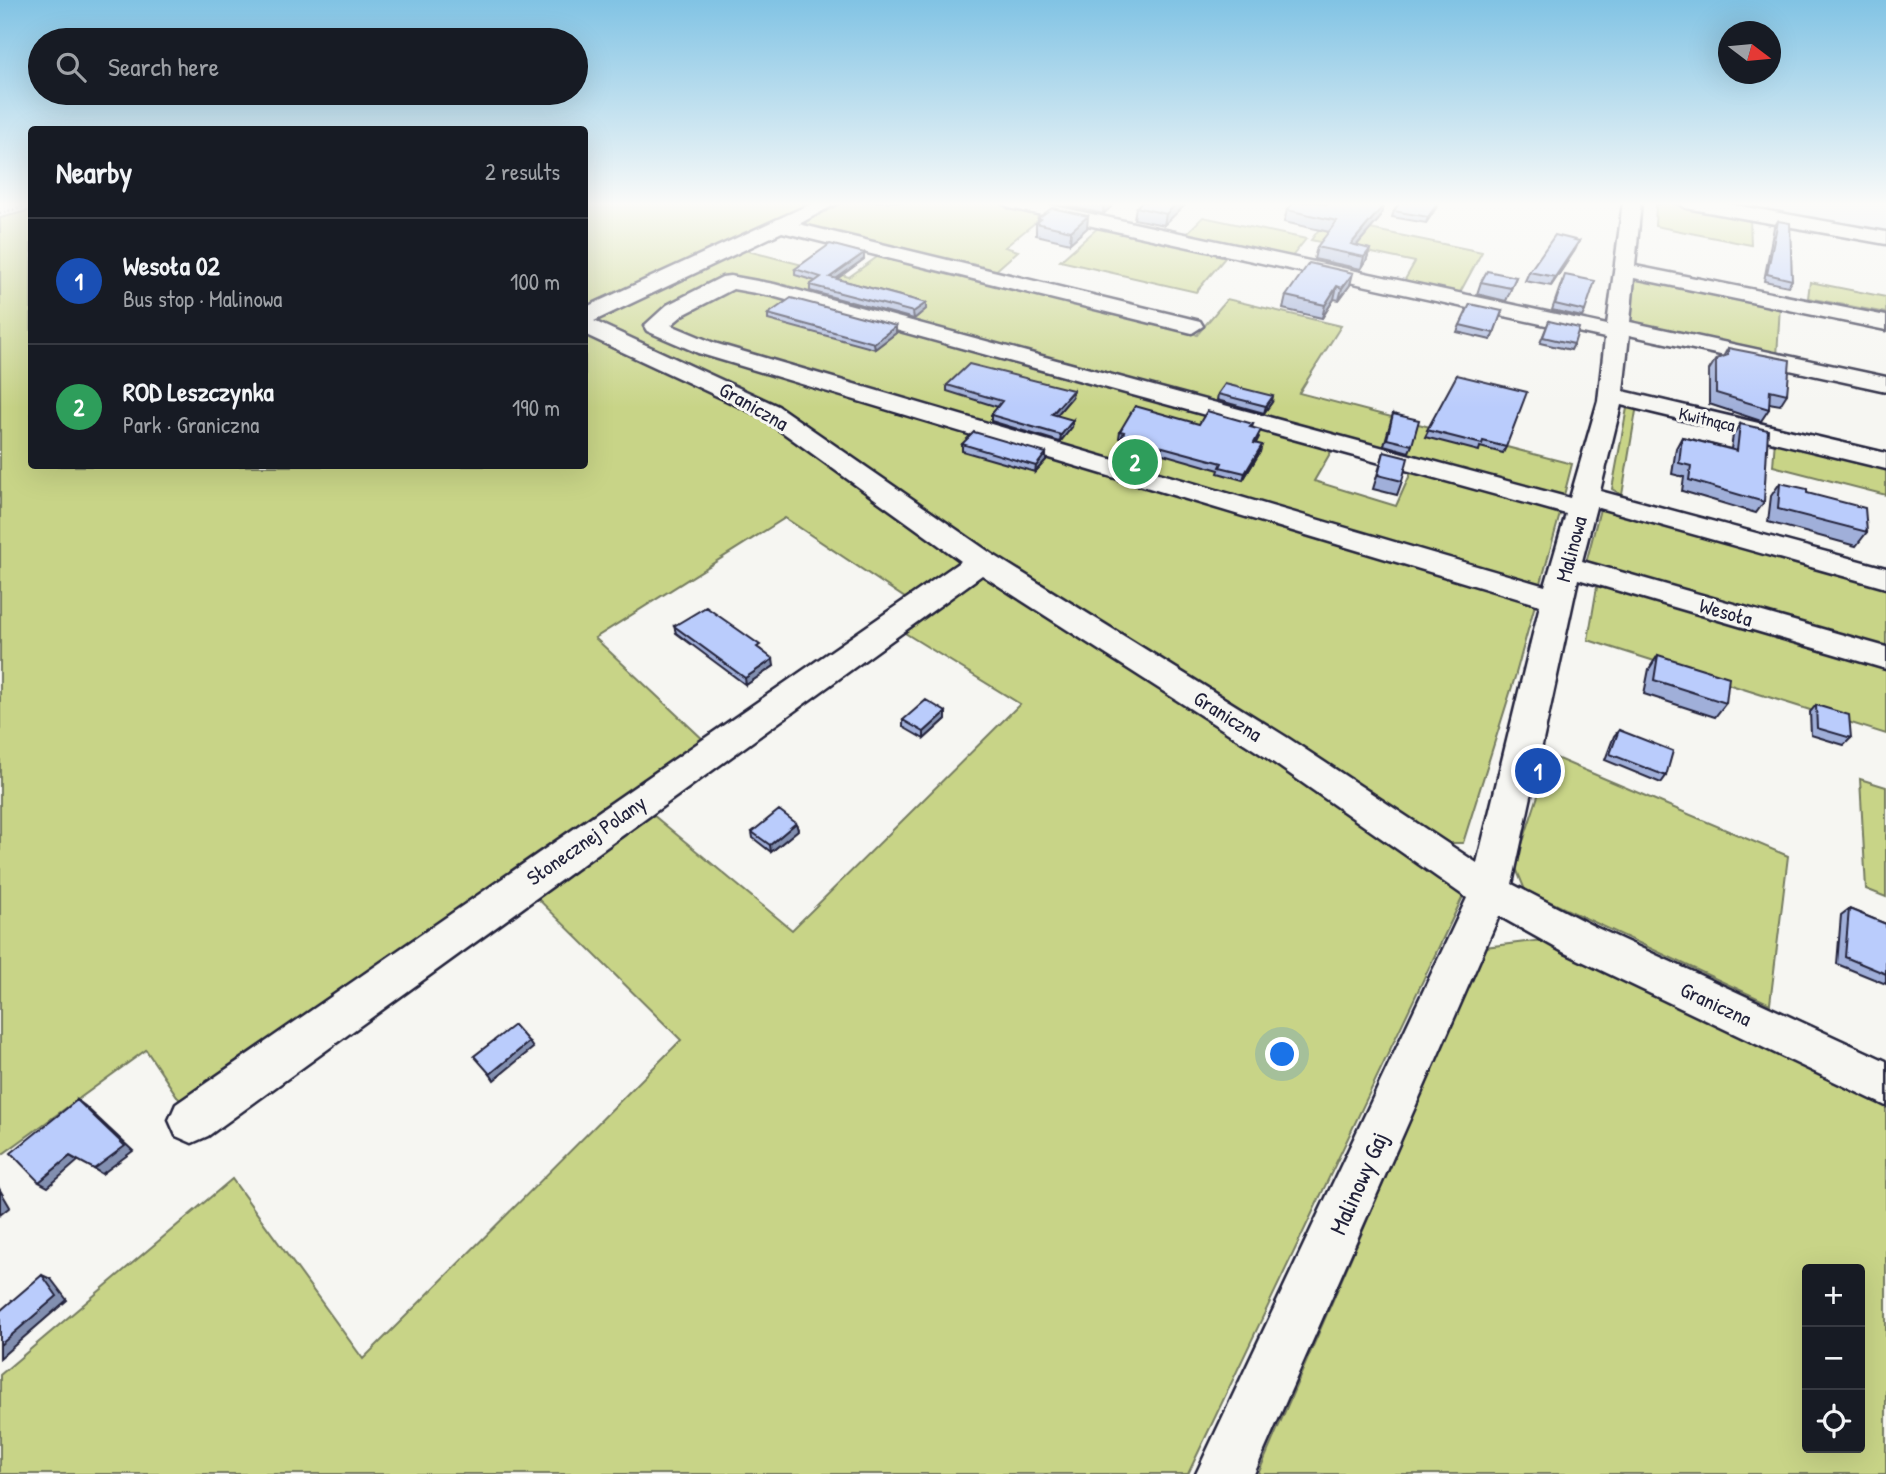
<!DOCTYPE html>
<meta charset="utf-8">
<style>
body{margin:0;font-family:"Patrick Hand",sans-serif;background:#20242c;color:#f1f3f6}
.controls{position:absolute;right:21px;bottom:21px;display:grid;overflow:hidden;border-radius:7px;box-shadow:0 7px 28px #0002}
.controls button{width:63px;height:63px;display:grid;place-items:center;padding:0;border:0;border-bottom:2px solid #363941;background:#171b24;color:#f1f3f6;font:35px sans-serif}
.compass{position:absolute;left:1718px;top:21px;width:63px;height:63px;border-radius:50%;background:#171b24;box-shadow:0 7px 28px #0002;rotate:106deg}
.you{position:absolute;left:1283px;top:1055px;width:24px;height:24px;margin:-18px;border:5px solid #fff;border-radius:50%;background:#1a73e8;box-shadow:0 0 0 10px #1a73e833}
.badge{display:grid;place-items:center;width:46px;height:46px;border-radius:50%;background:#d93025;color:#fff;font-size:23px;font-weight:700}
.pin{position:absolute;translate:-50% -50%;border:4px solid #fff;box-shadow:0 2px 7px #0006}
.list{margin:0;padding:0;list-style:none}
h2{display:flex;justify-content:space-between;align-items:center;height:91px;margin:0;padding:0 28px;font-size:30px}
h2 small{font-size:23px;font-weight:400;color:#9ea1a6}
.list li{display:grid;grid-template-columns:46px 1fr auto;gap:21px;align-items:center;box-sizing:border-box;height:126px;padding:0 28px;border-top:2px solid #363941}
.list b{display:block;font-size:26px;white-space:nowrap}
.list p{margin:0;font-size:23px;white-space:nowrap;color:#9ea1a6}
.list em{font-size:23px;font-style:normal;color:#9ea1a6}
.icon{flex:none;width:38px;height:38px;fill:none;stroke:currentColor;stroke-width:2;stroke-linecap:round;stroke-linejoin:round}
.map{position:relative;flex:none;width:1886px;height:1474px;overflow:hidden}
.search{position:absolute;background:#171b24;box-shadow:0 7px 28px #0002;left:28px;top:28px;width:560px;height:77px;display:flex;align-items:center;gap:18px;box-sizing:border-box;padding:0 24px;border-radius:38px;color:#9ea1a6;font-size:26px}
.panel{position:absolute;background:#171b24;box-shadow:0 7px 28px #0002;left:28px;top:126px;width:560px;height:343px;border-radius:7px}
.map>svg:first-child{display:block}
</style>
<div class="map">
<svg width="1886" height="1474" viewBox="0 0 1886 1474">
<rect width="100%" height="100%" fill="#f6f6f2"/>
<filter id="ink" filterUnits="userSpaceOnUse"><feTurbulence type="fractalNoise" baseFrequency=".0143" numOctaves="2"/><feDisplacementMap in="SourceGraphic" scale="14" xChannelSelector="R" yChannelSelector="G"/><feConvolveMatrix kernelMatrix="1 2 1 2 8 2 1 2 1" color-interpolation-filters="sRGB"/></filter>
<g filter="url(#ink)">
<path fill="#e4e9f5" d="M1697 202H1886V235L1750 211Z"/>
<path fill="#c8d487" stroke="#757b61" stroke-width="2" fill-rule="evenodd" d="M585 202H817L586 309Z
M845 202H999L1047 213 1005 247 1018 251 992 274 793 226Z
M1670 203 1750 218 1751 245 1655 226 1656 205Z
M31 210 32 466H584L585 332 758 411 958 560 950 571 908 600 785 518 595 638 708 744 187 1111 146 1050 0 1156V218Z
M1203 217 1306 239 1290 259 1184 236Z
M1326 220 1482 252 1458 296 1403 283 1415 262 1311 240Z
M1101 225 1229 253 1196 292 1060 261Z
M744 250 849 277 880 255 1186 329 1197 335 1227 299 1341 326 1299 393 1572 464 1563 499 1339 438 1314 481 1396 506 1413 468 1558 508 1560 514 1515 677 1463 843H1439L1135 652 843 454 590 322Z
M1636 275 1780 305 1777 357 1638 326 1628 321Z
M1810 282 1886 297V313L1808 298Z
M1637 405 1622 495 1612 489 1627 408Z
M1775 439 1886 465V495L1773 466Z
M1600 509 1886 588V652L1586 563Z
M984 576 1122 655 1466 890 1188 1474H0V1375L232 1179 363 1359 681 1040 531 892 647 810 792 930 1020 704 900 630 971 577Z
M1598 581 1886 666V734L1588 640Z
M1551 756 1788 856 1770 1004 1525 890 1515 866Z
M1860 779 1886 787V897L1866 889Z
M1551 939 1886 1101V1474H1258L1485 947ZM1807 1269H1860V1448H1807Z"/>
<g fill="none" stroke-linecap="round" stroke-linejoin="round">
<g stroke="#22223b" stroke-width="5">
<path id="minor" d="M815 202H839L799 224 1200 321 1203 326 1192 333 782 232 594 321 778 406 992 554 1288 738 1477 863 1540 605 698 353 647 331 644 326 667 305 722 277 730 276 774 284 1570 498 1598 401 1605 338 1010 208 1001 202H1036L1607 325 1623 202H1641L1635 266 1886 316V330L1634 278 1630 322 1886 377V391L1629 335 1623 391 1886 453V469L1621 405 1600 491 1886 568V588L1596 507 1582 561 1886 647V669L1578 579 1512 884 1595 927 1886 1061V1106L1565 953 1499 916 1254 1474H1196L1467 898 1264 756 982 575 208 1136 192 1143 176 1136 169 1120 176 1104 961 561 760 416 584 334V308ZM733 289 772 296 1566 514 1545 586 714 343 671 325 683 315Z
M1677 202H1718L1886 232V244L1686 208Z"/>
</g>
<path stroke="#22223b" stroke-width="2.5" stroke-dasharray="1 3.5" stroke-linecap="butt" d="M0 213 32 205"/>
<use href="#minor" fill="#f6f6f2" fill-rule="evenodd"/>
</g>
<path fill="#a0afd9" stroke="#22223b" stroke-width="2" d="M1068 202H1112V206L1103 214 1068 206Z
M1188 202 1164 225 1134 219 1136 207Z
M1440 202 1426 223 1392 217 1394 211Z
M1326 204 1383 206 1380 218 1356 246 1370 249 1366 261 1361 269 1314 259 1317 247 1329 232 1284 222 1287 210Z
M1038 218 1087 228 1070 243 1036 235V223L1038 221Z
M1778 221 1792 280 1788 286 1764 281 1774 227Z
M1579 241 1575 250 1551 286 1525 281 1529 272Z
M864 253V259L837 279 926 303V309L914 319 810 291V285L815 281 795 275V269Z
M1516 277 1506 301 1477 294 1481 282Z
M1562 281 1585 311 1582 317 1552 310Z
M1350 285 1339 300 1334 299 1322 318 1283 309 1286 296Z
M1502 311 1491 340 1457 332 1460 325Z
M768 314 896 333 875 349 768 320Z
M1549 321 1574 344 1571 350 1540 343Z
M1728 348 1787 394 1780 405 1769 403V409L1761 421 1709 404V370L1716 359 1723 357Z
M1457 375 1506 447 1503 453 1480 447 1479 451 1425 437Z
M947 385 1072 397 1056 415 1072 427 1060 442 991 421V415L998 407 947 391Z
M1218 394 1272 402 1264 413 1217 400Z
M1393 414 1412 445 1409 452 1384 445Z
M1199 424H1253L1252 428 1259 437 1256 443 1260 452 1243 480 1218 473 1219 470 1121 442V438H1119L1120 431Z
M1740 424 1764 502 1756 513 1682 491 1684 477 1672 474 1676 448 1682 437 1731 449 1733 435Z
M962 444 1046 453V460L1035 472 962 451Z
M1384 452 1402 481 1397 495 1373 489Z
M1780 483 1807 493 1867 532 1856 546 1768 522 1771 496Z
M674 626 761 650 774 666 746 685 676 633Z
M1658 655 1726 703 1715 717 1644 694 1649 669Z
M1816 705 1851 738 1844 745 1811 735 1810 712Z
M946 712V719L924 739 903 727V720Z
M1619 730 1666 776 1661 783 1605 760 1614 736Z
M796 823 798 830 771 852 753 838 752 832Z
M1849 909 1886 924V984L1837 964 1841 915Z"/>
<path fill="#828fb0" stroke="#22223b" stroke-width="2" d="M1104 202H1112V206L1103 214Z
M1178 202H1188L1164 225 1166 214Z
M1438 202H1440L1426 223 1428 217Z
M1383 206 1380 218 1349 254 1351 244Z
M1088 216 1087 228 1070 243 1071 231Z
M1579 241 1575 250 1551 286 1555 277Z
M1370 249 1366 261 1361 269 1364 257Z
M864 253V259L830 283V277Z
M1353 273 1350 285 1339 300 1342 288Z
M1337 286 1334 299 1322 318 1325 305Z
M926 303V309L914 319 913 312Z
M896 326V333L875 349 874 343Z
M1073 390 1072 397 1052 421V414Z
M1273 396 1272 402 1264 413 1266 406Z
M1073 420 1072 427 1060 442 1061 435Z
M1262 445 1260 452 1243 480 1245 473Z
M1046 453V460L1035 472 1036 466Z
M773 659 774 666 746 685 745 678Z
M946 712V719L924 739V732Z
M796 823 798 830 771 852 770 845Z
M529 1042 533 1048 494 1080 490 1074Z
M77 1100 85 1106 133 1151 102 1174 94 1169Z
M70 1156 78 1161 48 1187 39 1182Z
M0 1190 10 1207 0 1215Z
M42 1275 51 1279 67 1300 0 1358V1345Z"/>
<path fill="#baccfc" stroke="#22223b" stroke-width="2" d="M1142 202H1178L1166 214 1136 207Z
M1294 202H1318L1326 204 1330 202H1364L1383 206 1351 244 1370 249 1364 257 1317 247 1337 221 1287 210Z
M1400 202H1438L1428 217 1394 211Z
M1052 208 1088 216 1071 231 1036 223 1041 219 1038 218Z
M1778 221 1790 223 1792 280 1767 274Z
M1555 235 1579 241 1555 277 1529 272Z
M830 244 864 253 830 277 926 303 913 312 810 285 821 277 795 269Z
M1309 263 1353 273 1342 288 1337 286 1325 305 1286 296Z
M1487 271 1516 277 1511 288 1481 282Z
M1565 275 1595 281 1585 311 1555 304Z
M791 298 896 326 874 343 768 314Z
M1470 304 1502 311 1494 333 1460 325Z
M1549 321 1579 328 1574 344 1543 337Z
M1728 348 1790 360 1787 394 1770 390 1769 409 1716 393V359L1728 355Z
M969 364 1073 390 1052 414 1073 420 1061 435 991 415 1002 401 947 385Z
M1457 375 1527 392 1506 447 1483 441 1482 444 1427 430Z
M1225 384 1273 396 1266 406 1218 394Z
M1135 406 1199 424 1207 411 1253 424 1250 427 1261 430 1254 443 1262 445 1245 473 1220 467 1222 463 1122 436 1124 432 1120 431Z
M1393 414 1419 420 1412 445 1387 439Z
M1740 424 1768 430 1764 502 1689 480 1691 466 1679 463 1682 437 1737 451Z
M974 432 1046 453 1036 466 962 444Z
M1384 452 1408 458 1402 481 1378 475Z
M1780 483 1807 489V493L1865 508 1867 532 1778 509Z
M706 607 760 645 757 647 773 659 745 678 674 626Z
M1658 655 1729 677 1726 703 1654 680Z
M926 700 946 712 924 732 903 720Z
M1816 705 1849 715 1851 738 1817 728Z
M1619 730 1673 751 1666 776 1610 754Z
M779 810 796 823 770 845 752 832Z
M1849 909 1886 924V974L1845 957Z
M514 1025 529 1042 490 1074 474 1056Z
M77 1100 125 1146 94 1169 70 1156 39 1182 11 1153Z
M42 1275 57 1296 0 1345V1311Z"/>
</g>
<linearGradient id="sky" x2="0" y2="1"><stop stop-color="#81c3e4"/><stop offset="0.5" stop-color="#fbfbf9"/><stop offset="1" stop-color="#fbfbf9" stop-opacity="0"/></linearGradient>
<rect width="1886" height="408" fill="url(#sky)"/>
<g text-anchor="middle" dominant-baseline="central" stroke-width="6" stroke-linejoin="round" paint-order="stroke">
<g font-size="18" fill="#22223b" stroke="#f6f6f2">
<text transform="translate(1707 419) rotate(13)">Kwitnąca</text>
</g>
<g font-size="21" fill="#22223b" stroke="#f6f6f2">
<text transform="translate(754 406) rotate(30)">Graniczna</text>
<text transform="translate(1571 549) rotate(-75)">Malinowa</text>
<text transform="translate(1726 612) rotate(16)">Wesoła</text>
<text transform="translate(1228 716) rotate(32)">Graniczna</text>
<text transform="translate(586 840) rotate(-35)">Słonecznej Polany</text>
<text transform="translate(1716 1004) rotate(25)">Graniczna</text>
</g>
<g font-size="24" fill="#22223b" stroke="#f6f6f2">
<text transform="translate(1358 1183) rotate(-66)">Malinowy Gaj</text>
</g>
</g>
</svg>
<div class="controls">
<button>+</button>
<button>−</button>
<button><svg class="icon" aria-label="locate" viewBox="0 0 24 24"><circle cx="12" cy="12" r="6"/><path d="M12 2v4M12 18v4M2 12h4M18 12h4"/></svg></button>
</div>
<svg class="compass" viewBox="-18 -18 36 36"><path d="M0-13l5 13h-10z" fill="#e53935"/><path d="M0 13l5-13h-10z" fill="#9ea1a6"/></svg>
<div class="you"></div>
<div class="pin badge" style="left:1538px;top:771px;background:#1a4fb4">1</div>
<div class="pin badge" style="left:1135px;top:462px;background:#2e9e5b">2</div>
<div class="search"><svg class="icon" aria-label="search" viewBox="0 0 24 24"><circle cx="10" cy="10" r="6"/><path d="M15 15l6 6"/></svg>Search here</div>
<section class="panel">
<h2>Nearby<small>2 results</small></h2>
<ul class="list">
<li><span class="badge" style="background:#1a4fb4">1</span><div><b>Wesoła 02</b><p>Bus stop · Malinowa</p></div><em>100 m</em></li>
<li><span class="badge" style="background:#2e9e5b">2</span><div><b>ROD Leszczynka</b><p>Park · Graniczna</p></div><em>190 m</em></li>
</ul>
</section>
</div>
